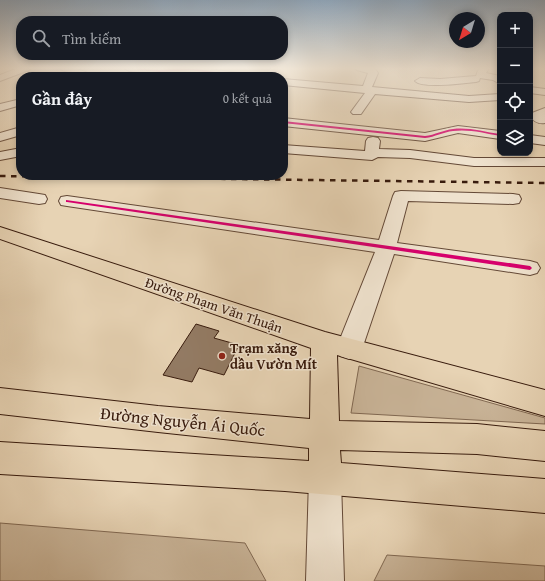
<!DOCTYPE html>
<html lang="vi">
<meta charset="utf-8">
<style>
body{margin:0;font-family:"Gentium Book Plus",serif;background:#20242c;color:#f1f3f6}
.controls{position:absolute;right:12px;top:12px;display:grid;overflow:hidden;border-radius:8px;box-shadow:0 2px 6px #0003}
.controls button{width:36px;height:36px;display:grid;place-items:center;padding:0;border:0;border-bottom:1px solid #363941;background:#171b24;color:#f1f3f6;font:20px sans-serif}
.compass{position:absolute;left:449px;top:12px;width:36px;height:36px;border-radius:50%;background:#171b24;box-shadow:0 2px 6px #0003;rotate:218deg}
.list{margin:0;padding:0;list-style:none}
h2{display:flex;justify-content:space-between;align-items:center;height:52px;margin:0;padding:0 16px;font-size:17px}
h2 small{font-size:13px;font-weight:400;color:#9ea1a6}
.icon{flex:none;width:22px;height:22px;fill:none;stroke:currentColor;stroke-width:2;stroke-linecap:round;stroke-linejoin:round}
.map{position:relative;flex:none;width:545px;height:581px;overflow:hidden}
.search{position:absolute;background:#171b24;box-shadow:0 2px 6px #0003;left:16px;top:16px;width:272px;height:44px;display:flex;align-items:center;gap:10px;box-sizing:border-box;padding:0 14px;border-radius:16px;color:#9ea1a6;font-size:15px}
.panel{position:absolute;background:#171b24;box-shadow:0 2px 6px #0003;left:16px;top:72px;width:272px;height:108px;border-radius:16px}
.map>svg:first-child{display:block}
</style>
<div class="map">
<svg width="545" height="581" viewBox="0 0 545 581">
<rect width="100%" height="100%" fill="#e7d3b4"/>
<filter id="stains"><feTurbulence type="fractalNoise" baseFrequency=".005" numOctaves="4"/><feColorMatrix values="0 0 0 0 .2 0 0 0 0 .09 0 0 0 0 .02 0 0 0 .5 -.17"/></filter>
<radialGradient id="worn" r=".72"><stop offset=".6" stop-color="#630" stop-opacity="0"/><stop offset="1" stop-color="#630" stop-opacity=".3"/></radialGradient>
<path fill="#c9b498" stroke="#806852" d="M359 366 545 418V424L351 413Z
M0 523 245 543 266 581H0Z
M387 555 545 566V581H374Z"/>
<path fill="#937b64" stroke="#381b0d" d="M196 324 219 331 214 338 239 345 224 375 199 368 192 382 163 375Z"/>
<g fill="none" stroke-linecap="round" stroke-linejoin="round">
<g stroke="#644937" stroke-width="2">
<path id="minor" d="M18 68H31L29 70 0 81V75Z
M60 68H74L94 75 96 77H82L62 70Z
M124 68H202L246 74 251 77H226L190 72 159 74 129 71Z
M355 68 375 69 378 73 372 87 469 96 500 94V100L469 102 375 94 361 114H353L351 112 365 93 283 85V79L363 86 368 73 357 70Z
M479 68H489L486 73 500 76V84L493 80 480 78 479 81 476 82C464 83 423 89 415 81L420 78 440 79 476 76Z
M530 87 545 89V95L530 93Z
M21 99V105L0 111V104Z
M545 108V123C538 124 534 122 530 116L532 113Z
M283 118 425 133 458 126 500 131V139L458 133 425 141 283 126Z
M21 127V135L0 141V133Z
M530 135 545 137V145L530 143Z
M373 137 378 138 380 141 379 149 410 150 474 158H545V166H474L410 158 378 157 372 160 283 153V145L365 151 366 141 368 138Z
M21 148V156L0 160V152Z
M0 188 39 194 45 195 47 199 45 203 39 204 0 198Z
M401 191 513 194 519 195 521 199 519 203 513 204 408 201 397 243 530 261 537 263 540 268 537 273 530 275 394 254 362 349 358 356 349 359 340 356 336 349 375 252 67 206 61 205 59 201 61 197 67 196 379 240 393 196 395 192Z
M325 463 337 467 341 479 344 581H306L309 479 313 467Z"/>
</g>
<g stroke="#381b0d" stroke-width="2">
<path id="major" d="M0 227 325 332 545 390V416L337 355 339 421 477 424 545 431V461L477 454 340 450 341 463 545 479V513L285 491 0 474V442L309 461V448L158 432 0 414V388L158 406 310 419 311 348 0 239Z"/>
</g>
<use href="#minor" fill="#efe2ce" fill-rule="evenodd"/>
<use href="#major" fill="#e7d3b4" fill-rule="evenodd"/>
<path stroke="#381b0d" stroke-width="2.5" stroke-dasharray="5.5 5.5" stroke-linecap="butt" d="M0 176 545 183"/>
<g stroke="#efe2ce" stroke-width="3">
<path id="cycleway" d="M128 68 159 70 190 68 247 77H241L190 70 159 72Z
M283 121 425 136C435 135 443 130 453 129 469 127 484 132 500 134V136C484 133 469 129 453 131 443 132 435 137 425 138L283 123Z
M66 200 530 266 532 268 530 270 67 202H66Z"/>
</g>
<use href="#cycleway" fill="#d6006c" fill-rule="evenodd"/>
</g>
<linearGradient id="sky" x2="0" y2="1"><stop stop-color="#90a7bc"/><stop offset="0.46" stop-color="#f4ebdd"/><stop offset="1" stop-color="#f4ebdd" stop-opacity="0"/></linearGradient>
<rect width="545" height="149" fill="url(#sky)"/>
<circle fill="#8f2418" stroke="#efe2ce" stroke-width="1.5" cx="222" cy="356" r="4"/>
<g text-anchor="middle" dominant-baseline="central" stroke-width="3" stroke-linejoin="round" paint-order="stroke">
<g font-size="14" fill="#381b0d" stroke="#efe2ce">
<text transform="translate(214 305) rotate(19)">Đường Phạm Văn Thuận</text>
</g>
<g font-size="14" font-weight="bold" fill="#381b0d" stroke="#efe2ce" text-anchor="start">
<text x="230" y="348">Trạm xăng<tspan x="230" dy="16">dầu Vườn Mít</tspan></text>
</g>
<g font-size="17" fill="#381b0d" stroke="#efe2ce">
<text transform="translate(183 421) rotate(6)">Đường Nguyễn Ái Quốc</text>
</g>
</g>
<rect width="100%" height="100%" filter="url(#stains)"/>
<rect width="100%" height="100%" fill="url(#worn)"/>
</svg>
<div class="controls">
<button>+</button>
<button>−</button>
<button><svg class="icon" aria-label="locate" viewBox="0 0 24 24"><circle cx="12" cy="12" r="6"/><path d="M12 2v4M12 18v4M2 12h4M18 12h4"/></svg></button>
<button><svg class="icon" aria-label="layers" viewBox="0 0 24 24"><path d="M12 4l9 5-9 5-9-5zM3 14l9 5 9-5"/></svg></button>
</div>
<svg class="compass" viewBox="-18 -18 36 36"><path d="M0-13l5 13h-10z" fill="#e53935"/><path d="M0 13l5-13h-10z" fill="#9ea1a6"/></svg>
<div class="search"><svg class="icon" aria-label="search" viewBox="0 0 24 24"><circle cx="10" cy="10" r="6"/><path d="M15 15l6 6"/></svg>Tìm kiếm</div>
<section class="panel">
<h2>Gần đây<small>0 kết quả</small></h2>
<ul class="list">
</ul>
</section>
</div>
